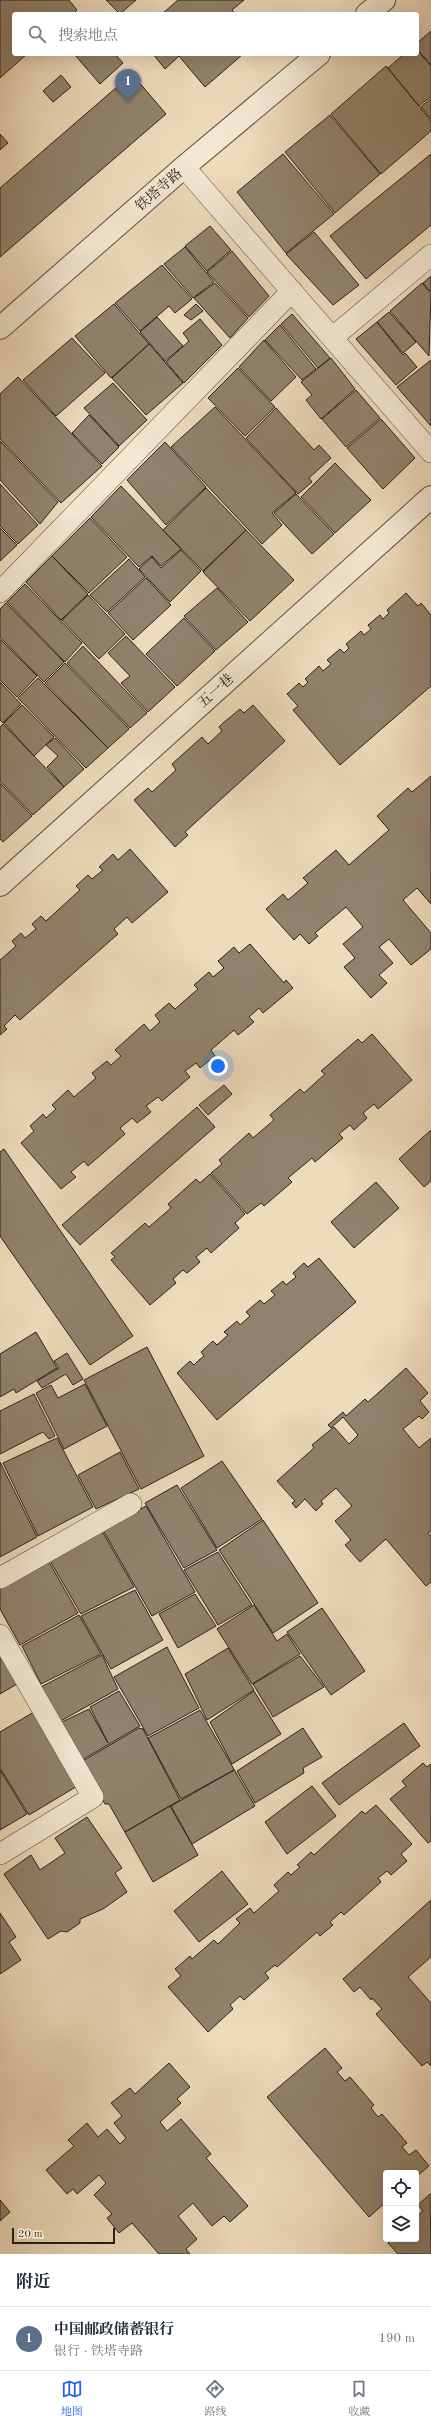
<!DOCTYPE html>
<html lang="zh">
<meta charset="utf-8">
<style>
body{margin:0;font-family:"Old Standard TT","Noto Serif SC",serif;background:#f2f2f3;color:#1f2937}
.controls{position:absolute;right:12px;bottom:12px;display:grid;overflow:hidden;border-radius:4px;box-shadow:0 4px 16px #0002}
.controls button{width:36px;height:36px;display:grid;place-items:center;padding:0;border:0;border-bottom:1px solid #e0e1e3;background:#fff;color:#1f2937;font:20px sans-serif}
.scale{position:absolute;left:12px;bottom:10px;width:103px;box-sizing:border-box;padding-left:4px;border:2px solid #2c2118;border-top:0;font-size:11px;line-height:14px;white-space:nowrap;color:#2c2118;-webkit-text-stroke:3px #f4e8d3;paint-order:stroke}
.you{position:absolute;left:218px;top:1066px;width:14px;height:14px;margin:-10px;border:3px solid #fff;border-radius:50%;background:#1a73e8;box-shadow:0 0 0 6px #1a73e833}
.badge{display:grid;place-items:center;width:26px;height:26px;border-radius:50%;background:#2563eb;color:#fff;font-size:13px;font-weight:700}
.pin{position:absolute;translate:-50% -33px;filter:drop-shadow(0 1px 2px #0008)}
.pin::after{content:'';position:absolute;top:21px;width:14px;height:12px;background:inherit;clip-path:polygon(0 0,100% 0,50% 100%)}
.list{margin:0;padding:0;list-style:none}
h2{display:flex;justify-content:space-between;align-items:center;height:52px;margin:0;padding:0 16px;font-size:17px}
h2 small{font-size:13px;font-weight:400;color:#747a83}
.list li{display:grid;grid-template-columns:26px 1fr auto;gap:12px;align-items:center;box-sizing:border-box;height:64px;padding:0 16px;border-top:1px solid #e0e1e3}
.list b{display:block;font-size:15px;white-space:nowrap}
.list p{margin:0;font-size:13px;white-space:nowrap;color:#747a83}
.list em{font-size:13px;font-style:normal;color:#747a83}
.icon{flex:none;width:22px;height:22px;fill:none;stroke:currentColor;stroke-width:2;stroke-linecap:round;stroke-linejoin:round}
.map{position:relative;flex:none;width:431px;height:2254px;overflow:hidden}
.search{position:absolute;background:#fff;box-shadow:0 4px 16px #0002;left:12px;right:12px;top:12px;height:44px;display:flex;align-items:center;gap:10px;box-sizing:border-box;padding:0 14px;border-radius:4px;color:#747a83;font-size:15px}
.sheet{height:116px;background:#fff}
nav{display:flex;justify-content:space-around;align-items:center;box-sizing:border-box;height:56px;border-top:1px solid #e0e1e3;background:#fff;font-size:11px;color:#747a83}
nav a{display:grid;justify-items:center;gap:2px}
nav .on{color:#2563eb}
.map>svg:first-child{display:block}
</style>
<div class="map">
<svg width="431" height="2254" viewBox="0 0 431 2254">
<rect width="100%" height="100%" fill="#eedbbc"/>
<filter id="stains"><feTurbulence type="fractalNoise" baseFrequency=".005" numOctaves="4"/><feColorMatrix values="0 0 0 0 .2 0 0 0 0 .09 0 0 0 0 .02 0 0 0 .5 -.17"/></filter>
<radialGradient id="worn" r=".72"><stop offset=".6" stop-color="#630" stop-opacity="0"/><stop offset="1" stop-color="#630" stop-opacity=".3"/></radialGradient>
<path fill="#91826d" stroke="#2c2118" d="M0 0H69L77 10 73 14H14V54H27L0 78Z
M106 0H136L120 14Z
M178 0H244L232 10 235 14H162Z
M431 31V65L417 49V43Z
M417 50 431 66V96L419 106 388 68 404 54H417Z
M74 54H115L123 63 100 84Z
M153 54H243L205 87 179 56 165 69Z
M386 66 431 121V131L381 174 331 114Z
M132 74 166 114 0 257V188Z
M61 75 71 87 53 102 43 91Z
M431 98V119L421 107Z
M330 115 380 174 335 213 285 152Z
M0 134 8 143 0 150Z
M283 154 334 214 286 253 237 192Z
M431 154V225L366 279 330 236Z
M210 226 231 250 207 271 185 246Z
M314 232 359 285 333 305 286 254Z
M185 247 214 282 193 298 164 264Z
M232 251 269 296 249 317 207 272Z
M162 265 192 299 175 313 169 306 140 331 115 303Z
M431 276V292L423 283Z
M215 283 248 318 230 338 194 298Z
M422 283 431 294 429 356 390 311Z
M114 304 149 344 111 378 75 336Z
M196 304 203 311 191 320 184 315Z
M389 312 416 342 403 353 377 322Z
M292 314 330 358 318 368 281 324Z
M157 317 183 346 165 361 140 332Z
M200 319 222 345 184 383 166 362 189 341 183 333Z
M377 322 403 355 405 353 417 367 396 385 356 339Z
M280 325 316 369 302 380 265 340Z
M72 338 105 373 56 416 23 380Z
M264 340 296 377 271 401 239 367Z
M149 344 183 383 146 415 112 378Z
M331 358 355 389 321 419 306 400 312 395 301 382Z
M431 360V426L397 387Z
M238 368 275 407 245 436 208 398Z
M18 377 102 466 61 503 0 439V394Z
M113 383 147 420 119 446 84 408Z
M356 390 380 418 346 447 322 419Z
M215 407 296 493 272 513 282 525 262 544 171 447Z
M276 408 314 450 319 445 331 458 309 478 312 482 298 494 246 438Z
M89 415 119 447 102 464 72 433Z
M381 419 415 458 383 489 347 448Z
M0 441 58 502 40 524 0 480Z
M165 442 206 487 166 525 127 480Z
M335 463 371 500 335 533 301 497Z
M0 484 38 525 18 544 0 526Z
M121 486 181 549 161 566 152 556 139 567 91 517Z
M206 488 246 530 203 571 163 530Z
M296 494 334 534 312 554 274 513Z
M90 518 127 557 89 593 52 556Z
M0 528 17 545 0 561Z
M246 530 294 580 250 621 203 572Z
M181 550 201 571 170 602 139 569 152 557 161 568Z
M52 556 88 594 61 620 26 582Z
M129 559 145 577 107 612 90 595Z
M146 578 171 605 133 640 108 613Z
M25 584 82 643 65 662 7 602Z
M217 588 248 622 216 650 184 616Z
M406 593 418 606 421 603 431 615V686L340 765 293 710 298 706 287 694 299 683 303 687 308 682 305 679 319 666 323 671 331 664 327 660 340 649 344 653 349 648 346 644 361 631 364 635 371 629 368 625 380 615 383 619 389 613 387 610Z
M88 595 125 634 99 659 62 620Z
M6 603 64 662 44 682 0 637V609Z
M184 618 215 651 177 686 146 654Z
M126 636 175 687 148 712 121 683 130 676 108 653Z
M0 639 37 676 17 697 0 680Z
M83 646 147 713 130 728 67 663Z
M65 663 129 729 108 748 45 683Z
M38 678 108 748 86 768 18 698Z
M0 682 21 704 3 723 0 720Z
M22 705 54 737 34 756 4 723Z
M253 705 285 741 185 832 188 835 175 847 134 800 148 788 152 792 176 770 172 764 202 737 208 744 222 731 219 727 223 723 240 709 244 713Z
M3 724 64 787 33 815 0 781V727Z
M55 738 84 769 64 787 47 767 58 756 46 745Z
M431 776V904L417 888 403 900 431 933V949L411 965 389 939 379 947 393 963 379 975 387 983 371 998 344 967 355 958 343 944 363 927 346 907 315 933 318 936 309 944 300 934 294 940 266 909 283 894 288 900 308 883 303 878 336 850 349 865 389 830 377 816 408 788 412 792Z
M0 783 32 816 3 842 0 839Z
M130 849 168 892 132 923 127 917 114 929 118 934 20 1020 15 1015 4 1026 7 1029 0 1035V960L16 946 12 941 21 933 25 938 36 929 32 924 41 916 46 921 80 890 76 886 88 875 92 879 103 870 99 867 113 854 118 860Z
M250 944 284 983 286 980 293 988 263 1013 259 1008 249 1017 254 1022 238 1035 234 1030 211 1050 215 1056 200 1068 196 1063 185 1071 190 1077 162 1101 158 1097 146 1106 151 1112 137 1123 132 1118 120 1128 125 1134 88 1166 84 1161 71 1172 76 1177 61 1189 21 1143 34 1131 30 1126 43 1114 46 1118 56 1109 52 1105 68 1090 74 1097 96 1078 92 1073 107 1061 111 1065 121 1056 115 1050 144 1024 150 1031 160 1022 155 1015 169 1003 175 1009 198 989 194 985 209 972 213 977 224 968 218 961 234 947 239 953Z
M372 1034 412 1080 378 1109 374 1104 363 1113 367 1118 354 1130 350 1125 339 1134 343 1138 315 1162 312 1158 288 1178 292 1182 264 1206 261 1203 247 1214 211 1173 222 1164 219 1160 249 1133 253 1138 274 1120 270 1115 300 1089 304 1093 325 1074 321 1071 358 1039 362 1043Z
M224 1085 232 1094 208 1115 199 1105Z
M197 1107 215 1127 80 1245 62 1225Z
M431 1130V1181L424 1187 399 1159Z
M4 1149 133 1336 90 1365 0 1236V1152Z
M210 1174 245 1214 235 1223 239 1228 211 1253 207 1248 196 1257 200 1262 187 1273 183 1270 173 1279 176 1283 150 1305 111 1260 115 1257 111 1253 145 1223 149 1227 171 1208 168 1204 196 1179 200 1183Z
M376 1182 399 1208 354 1248 331 1222Z
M319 1258 356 1302 217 1420 177 1373 190 1361 194 1365 199 1360 204 1356 201 1352 213 1341 217 1345 228 1335 224 1332 237 1321 240 1325 250 1316 246 1312 260 1300 264 1304 275 1295 271 1291 283 1281 286 1285 296 1277 293 1273 304 1263 308 1267Z
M36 1332 57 1368 16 1393 14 1389 0 1397V1354Z
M147 1347 204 1456 141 1489 84 1380Z
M67 1353 83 1379 73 1385 66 1374 42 1388 37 1381 59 1368 54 1361Z
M406 1368 428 1393 420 1401 429 1412 422 1419 419 1416 403 1429 419 1448 431 1438V1531L428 1533 431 1536V1582L426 1586 386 1539 360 1562 345 1545 351 1540 335 1521 352 1506 336 1488 321 1501 323 1504 316 1511 305 1499 296 1508 292 1503 295 1501 277 1481 314 1448 312 1445 334 1427 349 1444 358 1435 343 1417 331 1428 328 1425 343 1412 346 1416 365 1399 368 1402Z
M85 1384 107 1426 64 1449 36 1393 51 1385 58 1398Z
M34 1394 55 1436 49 1439 43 1432 0 1454V1411Z
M57 1438 93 1507 38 1536 3 1463Z
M120 1452 139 1489 96 1509 78 1475Z
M222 1461 262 1519 217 1548 181 1488Z
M0 1462 37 1537 0 1557Z
M177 1485 217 1550 184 1568 145 1503Z
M146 1506 195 1592 152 1616 103 1530Z
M263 1520 318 1603 273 1633 219 1550Z
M102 1531 134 1587 81 1614 49 1559Z
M218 1552 252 1605 218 1625 184 1570Z
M49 1562 78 1613 20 1645 0 1609V1589Z
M135 1590 163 1640 111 1669 81 1616Z
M195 1594 216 1626 178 1648 159 1614Z
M254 1605 277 1641 287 1634 300 1654 252 1684 217 1629Z
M322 1608 365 1671 331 1695 287 1632Z
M79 1615 101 1654 41 1684 22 1646Z
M167 1647 199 1708 148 1736 114 1677Z
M228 1648 254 1690 207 1720 185 1674Z
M102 1655 118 1689 59 1722 41 1687Z
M300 1656 324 1687 273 1717 253 1684Z
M2 1658 17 1684 0 1694V1659Z
M119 1691 140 1726 80 1761 60 1723 89 1709 108 1743 90 1707Z
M254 1691 281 1734 232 1764 210 1722Z
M200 1710 255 1806 192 1844 171 1806 234 1770 181 1799 148 1738Z
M34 1712 79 1785 29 1815 0 1768V1732Z
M404 1723 420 1746 339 1805 322 1783Z
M139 1728 143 1729 180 1800 125 1832 170 1806 198 1855 153 1882 109 1804H105L81 1762Z
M303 1728 322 1757 303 1768 304 1773 255 1803 237 1771Z
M423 1763 427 1767 431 1764V1841L428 1843 390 1799 406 1786 402 1781Z
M0 1770 27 1814 0 1830Z
M312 1786 336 1816 287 1854 265 1822Z
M376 1805 412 1844 401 1854 407 1861 391 1875 387 1871 378 1878 381 1882 344 1915 341 1912 330 1922 333 1925 320 1936 317 1932 277 1967 275 1965 265 1973 269 1978 244 2000 240 1996 230 2005 233 2009 208 2032 168 1987 181 1976 175 1969 190 1956 192 1959 214 1940 218 1944 240 1923 236 1919 250 1908 254 1913 279 1891 274 1885 288 1872 291 1875 300 1867 297 1865 311 1852 314 1855 362 1811 365 1814Z
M87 1817 122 1868 115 1873 127 1892 103 1909 80 1919V1923L67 1932 61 1931 48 1939 4 1874 31 1855 40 1870 65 1853 55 1838Z
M222 1871 248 1904 199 1942 174 1911Z
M431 1900V1957L408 1977 431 2003V2066L427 2062 422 2066 376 2014 382 2009 372 1998 371 2000 360 1987 354 1992 343 1979Z
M0 1913 16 1937 9 1942 21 1960 0 1974Z
M325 2048 342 2068 337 2072 345 2081 350 2077 374 2105 371 2108 378 2117 382 2114 407 2143 402 2147 409 2155 416 2150 429 2166 416 2177V2173H386V2202L369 2217 267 2097Z
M169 2063 190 2087 177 2099 181 2103 160 2122 167 2131 181 2119 211 2154 206 2158 248 2206 230 2222 224 2216 212 2226 193 2203 178 2216 197 2239 186 2249 190 2254H159L132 2223 119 2233 107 2218 112 2214 94 2195 106 2183 99 2175 77 2194 73 2189 67 2194 46 2170 74 2146 68 2140 87 2123 98 2137 107 2129 120 2144 126 2138 114 2123 122 2116 111 2103 130 2088 135 2094Z
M430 2194 431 2254H398L388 2243 392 2239H416V2217L423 2211 418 2205Z
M0 2200 10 2212 0 2221Z"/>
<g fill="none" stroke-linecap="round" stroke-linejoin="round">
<g stroke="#5c5041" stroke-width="22">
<path id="service" d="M184 167 431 452
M332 338 431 255
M0 592 292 291
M0 1578 131 1504
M0 1635 93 1797 0 1854"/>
</g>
<g stroke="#5c5041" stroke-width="24">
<path id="minor" d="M0 885 431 497"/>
</g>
<g stroke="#5c5041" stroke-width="24">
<path id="tertiary" d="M367 14 384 0
M0 328 184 167 319 54"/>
</g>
<use href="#service" stroke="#f4e8d3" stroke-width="21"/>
<use href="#minor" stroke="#f4e8d3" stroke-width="22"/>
<use href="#tertiary" stroke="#f4e8d3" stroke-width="22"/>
</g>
<g text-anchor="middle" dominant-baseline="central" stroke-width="4" stroke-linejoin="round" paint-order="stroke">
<g font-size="14" fill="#2c2118" stroke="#f4e8d3">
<text transform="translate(159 190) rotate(-41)">铁塔寺路</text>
<text transform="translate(216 691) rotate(-42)">五一巷</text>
</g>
</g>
<rect width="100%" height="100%" filter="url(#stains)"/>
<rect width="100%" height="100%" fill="url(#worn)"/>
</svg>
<div class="controls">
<button><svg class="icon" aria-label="locate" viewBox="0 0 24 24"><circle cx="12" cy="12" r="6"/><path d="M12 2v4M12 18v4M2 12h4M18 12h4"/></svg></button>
<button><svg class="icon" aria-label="layers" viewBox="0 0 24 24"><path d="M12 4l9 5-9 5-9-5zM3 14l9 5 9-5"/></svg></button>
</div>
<div class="scale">20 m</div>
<div class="you"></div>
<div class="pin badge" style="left:128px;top:102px;background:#5c6f8a">1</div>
<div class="search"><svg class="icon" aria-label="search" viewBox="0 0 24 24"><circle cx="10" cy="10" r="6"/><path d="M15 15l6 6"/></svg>搜索地点</div>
</div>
<section class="sheet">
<h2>附近<small></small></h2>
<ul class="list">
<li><span class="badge" style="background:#5c6f8a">1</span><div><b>中国邮政储蓄银行</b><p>银行 · 铁塔寺路</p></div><em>190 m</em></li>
</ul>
</section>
<nav>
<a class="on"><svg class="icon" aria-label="map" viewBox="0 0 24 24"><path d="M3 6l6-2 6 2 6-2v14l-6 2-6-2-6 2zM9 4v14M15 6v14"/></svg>地图</a>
<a><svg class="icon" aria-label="directions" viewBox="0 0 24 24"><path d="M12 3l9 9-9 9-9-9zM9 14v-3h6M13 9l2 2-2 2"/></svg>路线</a>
<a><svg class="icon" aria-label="saved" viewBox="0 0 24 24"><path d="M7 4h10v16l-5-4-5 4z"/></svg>收藏</a>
</nav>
